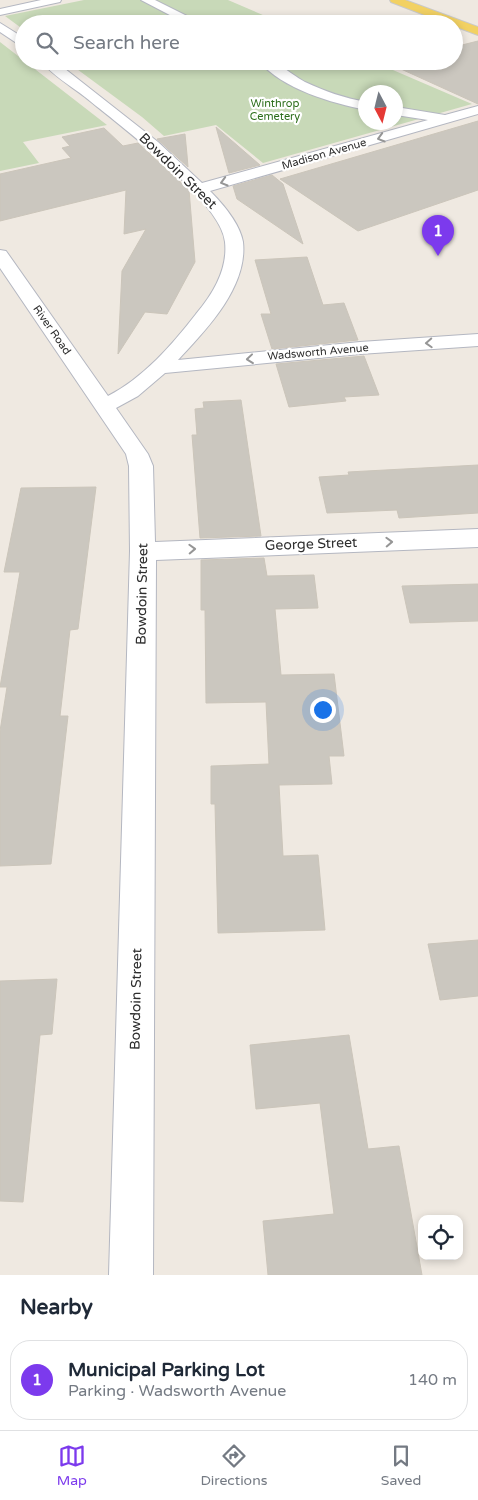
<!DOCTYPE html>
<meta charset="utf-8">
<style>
body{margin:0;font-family:"Varela Round",sans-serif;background:#f6f6f7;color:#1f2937}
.controls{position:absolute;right:15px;bottom:15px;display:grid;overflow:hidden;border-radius:10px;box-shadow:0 2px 8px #0003}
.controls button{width:45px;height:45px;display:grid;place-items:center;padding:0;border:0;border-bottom:1px solid #e0e1e3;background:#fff;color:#1f2937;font:25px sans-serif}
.compass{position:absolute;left:358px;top:85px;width:45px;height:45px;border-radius:50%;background:#fff;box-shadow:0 2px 8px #0003;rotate:173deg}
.you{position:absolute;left:322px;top:709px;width:18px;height:18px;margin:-12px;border:4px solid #fff;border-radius:50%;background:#1a73e8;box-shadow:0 0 0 8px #1a73e833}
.badge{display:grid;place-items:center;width:32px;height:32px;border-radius:50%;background:#7c3aed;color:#fff;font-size:16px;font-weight:700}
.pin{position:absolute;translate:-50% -41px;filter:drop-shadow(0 1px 2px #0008)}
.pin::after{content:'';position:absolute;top:26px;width:18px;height:15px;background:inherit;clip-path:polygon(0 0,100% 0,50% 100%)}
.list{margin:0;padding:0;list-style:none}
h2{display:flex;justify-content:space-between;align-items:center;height:65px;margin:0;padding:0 20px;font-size:21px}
h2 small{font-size:16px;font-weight:400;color:#747a83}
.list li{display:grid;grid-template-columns:32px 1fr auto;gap:15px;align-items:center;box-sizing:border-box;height:80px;margin:0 10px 10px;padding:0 10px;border:1px solid #e0e1e3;border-radius:20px}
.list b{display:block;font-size:19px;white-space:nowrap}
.list p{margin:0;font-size:16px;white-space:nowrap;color:#747a83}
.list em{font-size:16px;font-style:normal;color:#747a83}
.icon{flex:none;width:28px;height:28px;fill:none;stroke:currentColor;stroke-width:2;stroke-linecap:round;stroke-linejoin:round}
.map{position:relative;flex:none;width:478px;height:1275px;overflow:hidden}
.search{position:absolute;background:#fff;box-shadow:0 2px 8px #0003;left:15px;right:15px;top:15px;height:55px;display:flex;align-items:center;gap:12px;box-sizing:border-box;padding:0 18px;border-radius:28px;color:#747a83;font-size:19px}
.sheet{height:155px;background:#fff}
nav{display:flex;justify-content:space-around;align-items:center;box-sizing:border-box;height:70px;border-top:1px solid #e0e1e3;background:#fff;font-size:14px;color:#747a83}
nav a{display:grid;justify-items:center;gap:2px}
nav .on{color:#7c3aed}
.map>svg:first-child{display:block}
</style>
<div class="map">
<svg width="478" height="1275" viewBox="0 0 478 1275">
<rect width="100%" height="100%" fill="#efe9e1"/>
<path fill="#c8d9b8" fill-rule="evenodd" d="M84 0H228L284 24H24V30L5 16Z
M0 42 107 125 23 142 39 163 0 171Z
M66 61H372L472 104 263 163 216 125 164 136 142 117ZM366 92H396V122H366Z"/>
<path fill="#cbc7bf" stroke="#cbc5ba" d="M478 41V104L390 64 402 61H454V47Z
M478 121V190L358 231 280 179Z
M216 127 260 165 229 173Z
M104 128 123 146 138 143 189 190 195 262 167 314 145 312 118 354 122 271 146 229 124 234 126 190 0 221V174L71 158 62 148 70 146 62 137Z
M185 134 187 155 188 167 157 139Z
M272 175 283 184 303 244 237 199 233 186Z
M307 257 323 305 344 303 358 340 272 349 261 314H271L255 260Z
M364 356 379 395 344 397 346 401 289 407 276 364Z
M241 400 261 536 200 538 192 435H197L195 409 204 408 203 402Z
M478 465V513L399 518 397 510 327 513 319 477 349 475 348 472Z
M96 487 78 629 70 630 60 716H68L51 864 0 866V731L7 687H0L20 572H4L21 488Z
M264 558 267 576 314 575 318 608 275 609 281 675 334 674 344 756H329L332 784 279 785 283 856 318 855 325 930 218 933 215 804H211V766L269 764 266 702 206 703 205 610H201V560Z
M478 584V621L410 623 402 586Z
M478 940V996L440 1000 428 944Z
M57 979 52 1034 40 1035 23 1202 0 1201V981Z
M349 1035 368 1149 399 1146 422 1275H268L263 1221 334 1214 320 1103 256 1109 250 1045Z"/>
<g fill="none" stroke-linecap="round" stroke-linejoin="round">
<g stroke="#b4b7c1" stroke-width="2">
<path id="minor" d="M41 0H61L60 2 0 15V9Z
M141 0H155L203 24H187Z
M0 23 24 38V48L0 32Z
M41 61H55L158 142 202 183 428 120 396 115V107L445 115 478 106V114L210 191C223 204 240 224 243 242 248 287 206 330 178 360L360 342 478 334V346L360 354 165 373 138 396 116 408 148 454 153 466 155 542 478 529V547L156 560 153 1275H109L130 551 129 466 126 454 0 268V250L6 251 108 396C143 378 172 345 196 314 213 294 228 269 225 242 222 202 117 123 85 97 71 86 52 75 41 61Z
M259 61C280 61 287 72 305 82 324 91 344 98 366 102V110C332 103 282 89 259 61Z"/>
</g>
<g stroke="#c9c9c9" stroke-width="2">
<path id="major" d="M390 0H405L478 27V35L454 26V24H448L391 2Z"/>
</g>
<use href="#minor" fill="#fff" fill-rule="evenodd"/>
<use href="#major" fill="#f2d163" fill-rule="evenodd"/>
</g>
<defs><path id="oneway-chevron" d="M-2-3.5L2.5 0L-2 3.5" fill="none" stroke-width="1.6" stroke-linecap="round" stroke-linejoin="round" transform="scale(1.25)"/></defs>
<g stroke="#969696">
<use href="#oneway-chevron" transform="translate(381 138) rotate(164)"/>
<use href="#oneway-chevron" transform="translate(224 182) rotate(164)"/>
<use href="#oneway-chevron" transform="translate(429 343) rotate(177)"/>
<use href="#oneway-chevron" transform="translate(250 359) rotate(174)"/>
<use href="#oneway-chevron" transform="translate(389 542) rotate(-2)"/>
<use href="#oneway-chevron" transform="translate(192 549) rotate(-2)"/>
</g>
<g text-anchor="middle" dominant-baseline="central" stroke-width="4.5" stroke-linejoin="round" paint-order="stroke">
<g font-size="11" fill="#2c6e1b" stroke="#fff">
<text x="275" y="103">Winthrop<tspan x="275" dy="13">Cemetery</tspan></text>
</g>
<g font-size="11" fill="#2e2e2e" stroke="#fff">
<text transform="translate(324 154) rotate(-16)">Madison Avenue</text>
<text transform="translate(52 330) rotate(55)">River Road</text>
<text transform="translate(318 352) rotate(-5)">Wadsworth Avenue</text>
</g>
<g font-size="14" fill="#2e2e2e" stroke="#fff">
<text transform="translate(178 171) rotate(44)">Bowdoin Street</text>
<text transform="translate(311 544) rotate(-2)">George Street</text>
<text transform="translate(142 594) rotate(-89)">Bowdoin Street</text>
<text transform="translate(136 999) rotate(-89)">Bowdoin Street</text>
</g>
</g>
</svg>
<div class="controls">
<button><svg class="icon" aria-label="locate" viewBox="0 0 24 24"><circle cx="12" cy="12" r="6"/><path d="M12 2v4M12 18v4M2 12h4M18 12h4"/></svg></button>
</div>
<svg class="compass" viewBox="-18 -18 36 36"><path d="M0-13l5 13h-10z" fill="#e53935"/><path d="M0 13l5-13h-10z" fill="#747a83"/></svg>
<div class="you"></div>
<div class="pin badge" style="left:438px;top:256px">1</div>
<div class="search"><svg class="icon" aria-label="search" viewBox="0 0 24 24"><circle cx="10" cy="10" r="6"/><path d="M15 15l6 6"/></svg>Search here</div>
</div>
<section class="sheet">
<h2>Nearby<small></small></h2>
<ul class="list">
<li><span class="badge">1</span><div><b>Municipal Parking Lot</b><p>Parking · Wadsworth Avenue</p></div><em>140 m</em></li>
</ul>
</section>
<nav>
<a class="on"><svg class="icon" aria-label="map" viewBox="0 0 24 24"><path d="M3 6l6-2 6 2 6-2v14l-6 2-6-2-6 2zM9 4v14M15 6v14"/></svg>Map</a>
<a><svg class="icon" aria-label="directions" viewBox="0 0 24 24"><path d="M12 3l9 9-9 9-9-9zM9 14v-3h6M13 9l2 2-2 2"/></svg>Directions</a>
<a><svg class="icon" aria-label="saved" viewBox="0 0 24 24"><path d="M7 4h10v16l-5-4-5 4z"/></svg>Saved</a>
</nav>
